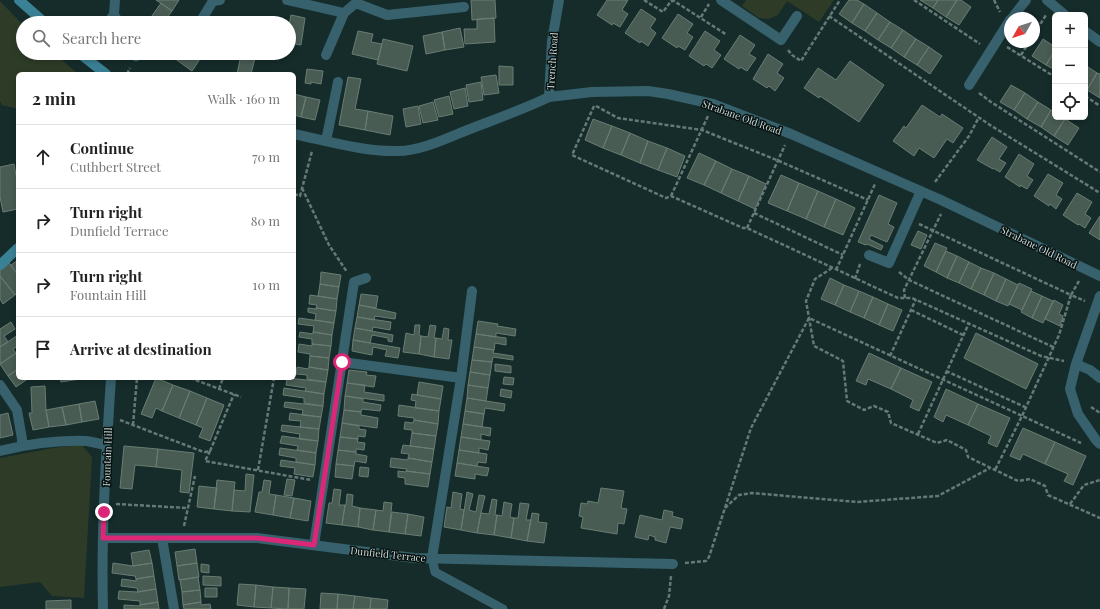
<!DOCTYPE html>
<meta charset="utf-8">
<style>
body{margin:0;font-family:"Playfair Display",serif;background:#f2f2f2;color:#222}
.controls{position:absolute;right:12px;top:12px;display:grid;overflow:hidden;border-radius:6px;box-shadow:0 2px 6px #0003}
.controls button{width:36px;height:36px;display:grid;place-items:center;padding:0;border:0;border-bottom:1px solid #e0e0e0;background:#fff;color:#222;font:20px sans-serif}
.compass{position:absolute;left:1004px;top:12px;width:36px;height:36px;border-radius:50%;background:#fff;box-shadow:0 2px 6px #0003;rotate:231deg}
.stop{position:absolute;width:12px;height:12px;margin:-9px;border:3px solid #db2777;border-radius:50%;background:#fff}
.stop.end{background:#db2777;border-color:#fff;box-shadow:0 1px 4px #0008}
.list{margin:0;padding:0;list-style:none}
h2{display:flex;justify-content:space-between;align-items:center;height:52px;margin:0;padding:0 16px;font-size:17px}
h2 small{font-size:13px;font-weight:400;color:#767676}
.list li{display:grid;grid-template-columns:26px 1fr auto;gap:12px;align-items:center;box-sizing:border-box;height:64px;padding:0 16px;border-top:1px solid #e0e0e0}
.list b{display:block;font-size:15px;white-space:nowrap}
.list p{margin:0;font-size:13px;white-space:nowrap;color:#767676}
.list em{font-size:13px;font-style:normal;color:#767676}
.icon{flex:none;width:22px;height:22px;fill:none;stroke:currentColor;stroke-width:2;stroke-linecap:round;stroke-linejoin:round}
.map{position:relative;flex:none;width:1100px;height:609px;overflow:hidden}
.search{position:absolute;background:#fff;box-shadow:0 2px 6px #0003;left:16px;top:16px;width:280px;height:44px;display:flex;align-items:center;gap:10px;box-sizing:border-box;padding:0 14px;border-radius:22px;color:#767676;font-size:15px}
.panel{position:absolute;background:#fff;box-shadow:0 2px 6px #0003;left:16px;top:72px;width:280px;height:308px;border-radius:6px}
.map>svg:first-child{display:block}
</style>
<div class="map">
<svg width="1100" height="609" viewBox="0 0 1100 609">
<rect width="100%" height="100%" fill="#152c2a"/>
<path fill="#2e3c27" d="M746 0H834L819 22 787 1 778 15 768 19 759 18 742 6Z
M0 1 23 25V53H54L78 74H18V109L2 105 0 101Z
M82 445 92 457 84 598 52 596 40 582 0 587V458L53 448Z"/>
<path fill="#495c53" stroke="#697d73" d="M156 0H179L172 11Z
M471 0H495L496 18 472 20Z
M607 0H628L622 10 628 14 620 27 613 23 612 25 597 15Z
M849 0H857L864 4 852 23 839 14Z
M920 0H938L933 8Z
M938 0H957L946 17 933 8Z
M957 0H961L971 7 959 25 946 17Z
M161 3 172 11 163 23H147Z
M864 4 877 13 865 31 852 23Z
M641 9 656 19 650 28 656 33 648 46 641 41 640 43 625 33Z
M877 13 890 22 878 40 865 31Z
M678 14 693 24 687 33 693 37 685 50 678 46 677 48 662 38Z
M291 15 305 18 301 45 289 43V25Z
M494 18 495 42 465 44 464 29H477V19Z
M239 19 273 23H238Z
M890 22 903 30 891 48 878 40Z
M460 28 464 47 445 50 442 32Z
M903 30 916 39 904 57 891 48Z
M358 31 373 34 371 42 382 44 378 60 352 54Z
M705 31 720 41 714 50 721 55 712 68 706 64 704 66 689 56Z
M442 32 445 50 426 54 423 36Z
M740 35 755 45 749 54 756 58 747 71 740 67 739 69 724 59Z
M383 39 413 46 407 71 377 64Z
M916 39 929 47 917 65 904 57Z
M1043 39 1055 47V50L1046 65 1032 56Z
M929 47 942 56 930 74 917 65Z
M1055 50V70L1046 65Z
M167 53H204L192 71Z
M768 54 783 64 777 73 784 78 775 91 769 86 767 88 753 79Z
M241 55 255 58 251 74H237Z
M850 61 884 85 859 122 820 96 819 98 804 88 818 68 836 80Z
M1085 65 1097 73 1087 90 1085 89Z
M499 66 513 67V85H499Z
M307 69 323 71 321 84 311 82V84L305 83Z
M1097 73 1100 74V98L1087 90Z
M496 75 499 93 484 95 481 77Z
M348 77 361 79 355 109 368 111 365 130 339 125Z
M481 82 483 100 469 102 466 85Z
M1011 85 1025 93 1014 110 1000 102Z
M465 88 468 106 454 109 450 92Z
M1025 93 1038 102 1027 119 1014 110Z
M294 94 306 97 301 117 294 115Z
M449 96 453 114 439 117 434 100Z
M306 97 320 100 315 120 301 117Z
M433 102 438 120 423 123 419 106Z
M1038 102 1051 110 1041 127 1027 119Z
M922 105 940 117 942 114 963 128 953 143 947 139 934 158 919 148 914 156 893 141 904 126 906 128Z
M418 106 421 124 406 127 403 109Z
M1051 110 1055 113V117H1062L1065 119 1054 136 1041 127Z
M368 111 393 116 390 135 365 130Z
M593 119 612 126 603 148 585 140Z
M1065 119 1079 128 1068 145 1054 136Z
M612 126 630 133 621 155 603 148Z
M630 133 648 141 640 163 621 155Z
M992 137 1007 147 999 159 1006 163 1000 172 993 168V169L977 160Z
M648 141 667 148 658 170 640 163Z
M667 148 685 156 677 177 658 170Z
M699 153 716 161 704 185 687 178Z
M1019 154 1034 164 1027 176 1033 180 1027 189 1020 185V187L1005 177Z
M716 161 732 169 721 193 704 185Z
M14 164 18 186V209L3 212 0 197V167Z
M732 169 749 176 738 201 721 193Z
M1048 174 1063 183 1056 195 1062 199 1056 209 1050 204 1049 206 1034 196Z
M781 175 799 183 787 211 768 203Z
M749 176 766 184 755 209 738 201Z
M799 183 818 191 806 219 787 211Z
M818 191 836 199 824 227 806 219Z
M1077 193 1092 202 1085 214 1091 218 1085 228 1079 224 1078 225 1063 215Z
M879 195 897 203 888 224 894 227 887 242 871 235 869 239 883 246 881 250 867 244 866 245 858 242Z
M836 199 855 208 843 235 824 227Z
M1100 216V240L1089 233Z
M918 231 927 235 921 249 911 245Z
M935 243 947 248 936 272 924 266Z
M946 251 957 256 947 278 936 272Z
M957 256 969 262 959 283 947 278Z
M18 260V275L11 265Z
M969 262 981 268 971 289 959 283Z
M9 263 18 275V292L15 295 0 276V270Z
M981 268 994 273 984 295 971 289Z
M321 272 341 275 339 287 320 284Z
M994 273 1006 279 996 301 984 295Z
M0 276 15 295 3 304 0 299Z
M830 278 844 285 835 305 821 299Z
M1006 279 1018 285 1008 306 996 301Z
M1019 283 1032 289 1022 310 1009 304Z
M320 284 339 287 337 299 318 296Z
M844 285 859 291 850 312 835 305Z
M859 291 873 297 864 318 850 312Z
M1031 291 1042 296 1032 318 1021 312Z
M361 294 378 296 376 308 359 305Z
M310 295 337 299 336 311 316 308 317 305 309 304Z
M1042 296 1053 301 1043 323 1032 318Z
M873 297 888 304 879 325 864 318Z
M1054 300 1063 305 1059 314 1063 316 1060 326 1045 319Z
M888 304 902 310 893 331 879 325Z
M359 305 396 313 395 319 375 316 374 320 357 317Z
M308 308 317 309 316 308 336 311 334 323 315 320 316 314 308 312Z
M357 317 391 322 390 330 373 327 372 331 355 328Z
M299 318 334 323 332 335 313 332 314 326 298 324Z
M478 321 498 324 497 326 516 329 515 336 496 333V337L476 334Z
M11 322 15 329 4 336 8 342 0 347V329Z
M415 325H420L419 335 421 336 419 354 403 352 406 333 414 335Z
M430 325 436 326 434 338H436L434 357 419 354 421 336 428 337Z
M355 328 393 335 392 342 388 341V338L372 335 370 343 353 340Z
M444 328 449 329 448 340H452L449 359 434 357 436 338 442 339Z
M300 332 313 334V332L332 335 331 346 312 344V339L299 337Z
M976 333 1038 364 1026 389 964 358Z
M476 334 506 338V345L495 343 494 350 474 347Z
M18 335V346L13 349 16 353 0 364V347Z
M353 340 400 348 398 358 385 356 387 350 373 347 372 355 352 351Z
M299 344 312 346V344L331 346 329 358 310 356V354L298 352Z
M474 347 494 350 493 353 513 356V360L493 357 492 362 472 360Z
M18 352V369L8 376 0 364Z
M869 353 901 368 891 389 868 379 866 385 856 381Z
M310 356 329 358 328 370 309 367Z
M472 360 492 362 490 375 470 372Z
M495 364 511 366V373L495 371Z
M297 367 308 369 309 367 328 370 326 382 307 379V375L296 374Z
M901 368 932 382 919 411 910 407 913 400 891 389Z
M18 369V378H29L16 387 8 376Z
M349 370 367 372 366 375 376 376 374 387 347 383Z
M470 372 490 375 488 388 468 385Z
M504 377 514 378 513 385 503 384Z
M60 378H86L61 382Z
M156 378 173 385 162 411 156 408 152 418 141 414Z
M287 378 326 382 324 394 305 391 306 388 286 385Z
M419 382 443 386 441 399 417 395Z
M347 383 365 385 364 392 384 395V401L345 396Z
M173 385 190 391 179 418 162 411Z
M468 385 488 388 486 401 467 398Z
M45 386 46 410 49 427 33 430 29 413H32L31 387Z
M284 388 324 394 323 406 304 403V398L283 395Z
M501 389 512 391 511 398 500 396Z
M946 389 978 404 968 425 946 415 943 422 934 417Z
M190 391 207 398 196 425 179 418Z
M412 394 441 399 439 411 415 408 416 401 411 400Z
M345 396 363 399V402L381 405 380 411 362 409 361 412 344 410Z
M207 398 224 405 210 441 199 437 203 428 196 425Z
M467 398 505 404 504 411 485 408 484 414 465 411Z
M95 401 99 419 82 422 79 404Z
M285 402 323 406 321 417 302 415 303 410 284 407Z
M79 404 82 422 66 425 62 407Z
M978 404 1010 418 997 447 988 443 991 436 968 425Z
M399 405 439 411 438 424 414 420V418L398 416Z
M62 407 66 425 49 427 46 410Z
M344 410 361 412V415L378 418 377 428 342 423Z
M465 411 484 414 482 427 463 424Z
M8 413 13 435 0 438V415Z
M290 413 321 417 319 429 300 427 301 421 289 420Z
M414 420 438 424 436 436 412 433V430L404 429 405 422 413 423Z
M342 423 359 426V429L366 430 365 437 358 436V439L340 437Z
M463 424 491 428 490 436 481 434V440L461 437Z
M282 425 319 429 318 441 299 439 300 434 281 431Z
M1023 428 1055 442 1045 464 1023 454 1020 460 1010 456Z
M412 433 436 436 434 449 410 446Z
M282 436 318 441 316 453 297 450 298 446 280 443Z
M340 437 358 439 357 442 365 443 364 450 356 449V452L338 450Z
M461 437 490 441 488 450 479 448V453L459 450Z
M1055 442 1086 456 1073 485 1064 481 1068 474 1045 464Z
M403 445 434 449 432 462 408 458 409 454 401 453Z
M124 446 158 449 156 467 135 465 132 489 120 488Z
M280 448 316 453 315 465 296 462V458L279 455Z
M158 449 194 453 189 493 180 492 182 470 156 467Z
M338 450 356 452V454L367 456 366 463 355 461 354 466 336 464Z
M459 450 487 454 486 463 478 462 477 466 457 463Z
M391 458 408 460V458L432 462 430 474 406 471 407 469 390 467Z
M281 460 315 465 313 477 294 474 295 468 280 466Z
M457 463 489 468 487 476 475 474V479L455 476Z
M336 464 354 466 352 479 335 477Z
M360 467 369 468 368 477 359 476Z
M398 471 406 472V471L430 474 428 487 405 484V478L398 477Z
M246 474 254 475 250 512 232 511 234 490 245 491Z
M287 479 295 480 292 496 284 495Z
M217 480 235 482 232 511 214 509Z
M264 480 271 481 269 494 276 495 273 515 255 512 259 492H262Z
M199 486 217 488 214 509 197 507Z
M601 488 624 491 621 508 627 509 624 524 618 523 617 534 581 528 583 517 579 516 581 503 587 504 588 501 598 503Z
M334 489 341 490 339 505H345L342 525 326 523 329 503H332Z
M453 492 462 494 460 509 464 510 461 530 444 527 447 507 451 508Z
M467 492 473 494 469 510 476 512 479 495 485 496 481 513 477 533 461 530Z
M347 494 353 495 352 506 360 508 358 527 342 525 345 505H346Z
M276 495 294 498 290 518 273 515Z
M294 498 311 501 308 521 290 518Z
M492 499 497 500 495 515H497L494 535 477 533 481 513 489 514Z
M384 502 392 503 389 532 373 530 376 510 383 511Z
M504 502 512 504 510 517 514 518 511 538 494 535 497 515 502 516Z
M520 503 529 504 526 520H531L527 541 511 538 514 518H518Z
M360 508 376 510 373 530 358 527Z
M664 510 673 512 672 516 683 519 681 529 670 527 666 543 655 540V537L649 535 648 540 635 537 640 515 662 520Z
M392 512 408 514 405 534 389 532Z
M532 513 539 514 538 522 547 523 544 543 527 541Z
M408 514 424 517 421 536 405 534Z
M195 549 197 563 177 566 175 552Z
M149 550 152 563 133 566 131 553Z
M113 563 133 566 152 563 154 576 136 579 135 576 112 573Z
M197 563 199 577 179 580 177 566Z
M201 564 209 565V573L201 572Z
M154 576 156 589 138 592 137 588 121 586 122 579 136 581V579Z
M203 576 221 577V586L203 585Z
M198 577 200 590 182 592 180 580Z
M239 584 256 585 254 607 237 605Z
M256 585 273 587 271 608 254 607Z
M273 587 289 588 288 609 271 608Z
M205 588H217V597H205Z
M289 588 306 589 304 609H288Z
M156 589 158 602 140 605V601L118 599 119 591 138 592Z
M200 590 201 602 183 605 182 592Z
M321 593 338 594 337 609H320Z
M338 594 355 596 353 609H337Z
M355 596 371 598 370 609H353Z
M371 598 388 600 387 609H370Z
M71 600V609H46V601Z
M158 602 159 609H124V605L140 606V605Z
M201 602V605L210 604 211 609H184L183 605Z"/>
<g fill="none" stroke-linecap="round" stroke-linejoin="round">
<path stroke="#657977" stroke-width="2.5" stroke-dasharray="4 2" stroke-linecap="butt" d="M644 0 663 12 671 1H674L727 35
M914 0 980 44
M994 0 1000 12
M829 16 990 125 1100 193
M701 17 709 4
M1034 34 1046 15
M1007 47 1055 77
M788 50 792 55 801 61 840 0
M1021 55 1029 42
M127 74 130 68
M979 93 991 102 1100 172
M1085 96 1100 106
M594 106 572 155 666 198 671 196 743 228H747L898 298H912L1041 356 1064 361
M596 106 618 118 702 130 779 161 868 200
M935 182 969 136 979 117
M302 188 329 245 347 272
M294 194 300 196 312 151
M671 196 708 116
M754 213 843 255
M919 224 1071 295 1059 335 1022 416 995 470
M747 228 785 145
M832 268 815 279 806 301 814 346 843 361 847 401 864 410 874 406 888 412 891 423 937 443 947 440 966 450 968 457 1018 481 1030 479 1045 486 1048 495 1100 518
M836 270 875 184
M899 272 909 280 1053 347
M855 279 860 264
M1079 281 1071 295 1085 301
M905 298 904 290 941 214
M911 310 963 335
M890 356 916 299
M946 371 1025 407
M190 378 241 397
M219 389 223 378
M1091 407 1100 413
M120 420 201 451 205 452 210 451 234 394
M133 425 137 378
M918 434 969 323
M210 451 205 461 311 480
M258 470 274 378
M116 504 187 508
M1070 504 1084 485 1100 480
M725 508 739 495 752 493 857 502 938 496 990 468
M184 526 195 476
M685 563 706 561 709 557 751 428 809 318 1081 443
M664 609 669 596 671 576"/>
<path stroke="#37616d" stroke-width="9" d="M114 14 120 23
M135 53 136 57
M432 558 435 572 503 609"/>
<path stroke="#37616d" stroke-width="10" d="M287 0 344 13 356 3 387 15 464 7
M721 0 781 40 797 16
M1047 0 1065 15
M1012 18 1026 0
M202 19 213 1 220 0
M108 23 114 14 115 0
M1085 31 1100 42
M326 55 344 13
M969 85 1010 20
M549 97 592 92 648 91 668 94 713 104 791 134 941 200 1100 276
M326 141 338 82
M869 255 889 263 921 191
M1100 296 1076 364 1070 389 1078 414 1096 440 1100 444
M342 362 461 378
M1076 364 1090 370 1100 378
M0 385 17 410 22 439V446
M0 451C28 444 57 440 86 441 93 442 100 444 107 445
M103 538H257L414 558 673 564
M162 538 174 609
M314 545 354 282 366 278
M432 558 461 378 472 291
M103 609C101 532 106 455 111 378"/>
<path stroke="#37616d" stroke-width="10" d="M294 134C328 141 364 152 398 151 420 151 445 139 465 131 493 120 522 110 549 97L552 41 559 0"/>
<path stroke="#3b8195" stroke-width="10" d="M19 0 45 23
M79 53 106 74
M0 265 18 248"/>
</g>
<g fill="none" stroke-linecap="round" stroke-linejoin="round">
<path stroke="#db2777" stroke-width="5" d="M104 512 103 538H257L314 545 342 362"/>
</g>
<g text-anchor="middle" dominant-baseline="central" stroke-width="3" stroke-linejoin="round" paint-order="stroke">
<g font-size="10" fill="#cddbda" stroke="#081211">
<text transform="translate(552 61) rotate(-86)">Trench Road</text>
<text transform="translate(742 117) rotate(20)">Strabane Old Road</text>
<text transform="translate(1039 247) rotate(26)">Strabane Old Road</text>
<text transform="translate(107 457) rotate(-88)">Fountain Hill</text>
<text transform="translate(388 554) rotate(6)">Dunfield Terrace</text>
</g>
</g>
</svg>
<div class="controls">
<button>+</button>
<button>−</button>
<button><svg class="icon" aria-label="locate" viewBox="0 0 24 24"><circle cx="12" cy="12" r="6"/><path d="M12 2v4M12 18v4M2 12h4M18 12h4"/></svg></button>
</div>
<svg class="compass" viewBox="-18 -18 36 36"><path d="M0-13l5 13h-10z" fill="#e53935"/><path d="M0 13l5-13h-10z" fill="#767676"/></svg>
<div class="stop" style="left:342px;top:362px"></div>
<div class="stop end" style="left:104px;top:512px"></div>
<div class="search"><svg class="icon" aria-label="search" viewBox="0 0 24 24"><circle cx="10" cy="10" r="6"/><path d="M15 15l6 6"/></svg>Search here</div>
<section class="panel">
<h2>2 min<small>Walk · 160 m</small></h2>
<ul class="list">
<li><svg class="icon" aria-label="ahead" viewBox="0 0 24 24"><path d="M12 20V5M6 11l6-6 6 6"/></svg><div><b>Continue</b><p>Cuthbert Street</p></div><em>70 m</em></li>
<li><svg class="icon" aria-label="right" viewBox="0 0 24 24"><path d="M7 20v-9h11M14 6l5 5-5 5"/></svg><div><b>Turn right</b><p>Dunfield Terrace</p></div><em>80 m</em></li>
<li><svg class="icon" aria-label="right" viewBox="0 0 24 24"><path d="M7 20v-9h11M14 6l5 5-5 5"/></svg><div><b>Turn right</b><p>Fountain Hill</p></div><em>10 m</em></li>
<li><svg class="icon" aria-label="arrive" viewBox="0 0 24 24"><path d="M6 21V4h12l-3 4 3 4H6"/></svg><div><b>Arrive at destination</b></div></li>
</ul>
</section>
</div>
